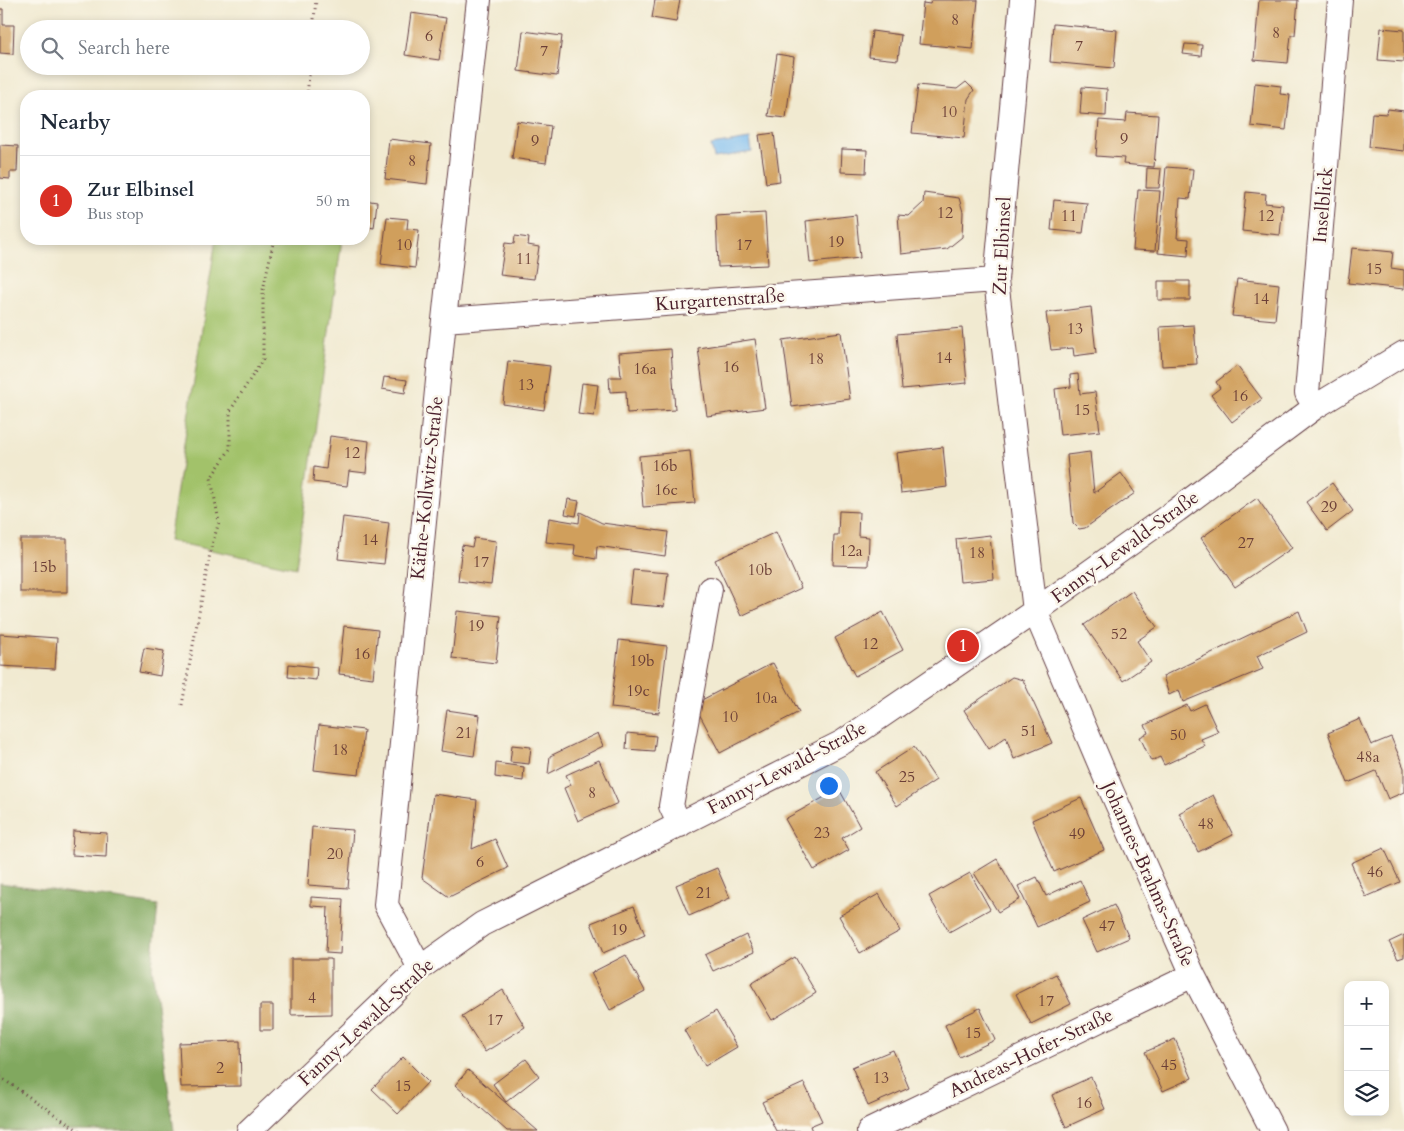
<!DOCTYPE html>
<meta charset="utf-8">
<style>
body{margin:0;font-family:Cardo,serif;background:#f6f6f7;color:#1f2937}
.controls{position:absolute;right:15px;bottom:15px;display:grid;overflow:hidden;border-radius:10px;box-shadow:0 2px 8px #0003}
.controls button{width:45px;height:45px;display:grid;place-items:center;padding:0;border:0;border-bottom:1px solid #e0e1e3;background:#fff;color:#1f2937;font:25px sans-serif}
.you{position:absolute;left:828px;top:785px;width:18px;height:18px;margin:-12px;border:4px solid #fff;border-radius:50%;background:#1a73e8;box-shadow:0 0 0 8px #1a73e833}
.badge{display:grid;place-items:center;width:32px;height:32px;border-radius:50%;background:#d93025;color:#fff;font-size:16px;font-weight:700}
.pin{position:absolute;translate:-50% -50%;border:2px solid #fff;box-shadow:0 1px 5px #0006}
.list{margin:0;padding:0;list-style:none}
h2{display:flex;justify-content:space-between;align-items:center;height:65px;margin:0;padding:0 20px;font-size:21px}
h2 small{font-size:16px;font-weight:400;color:#747a83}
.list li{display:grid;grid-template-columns:32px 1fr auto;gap:15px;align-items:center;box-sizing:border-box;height:90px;padding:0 20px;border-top:1px solid #e0e1e3}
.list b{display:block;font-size:19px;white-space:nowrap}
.list p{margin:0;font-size:16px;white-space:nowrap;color:#747a83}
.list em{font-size:16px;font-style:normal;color:#747a83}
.icon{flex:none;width:28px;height:28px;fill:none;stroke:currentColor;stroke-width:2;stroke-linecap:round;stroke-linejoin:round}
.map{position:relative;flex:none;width:1404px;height:1131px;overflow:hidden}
.search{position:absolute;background:#fff;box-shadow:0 2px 8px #0003;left:20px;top:20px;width:350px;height:55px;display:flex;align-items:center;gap:12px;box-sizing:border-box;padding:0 18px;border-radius:28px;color:#747a83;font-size:19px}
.panel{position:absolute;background:#fff;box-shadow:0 2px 8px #0003;left:20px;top:90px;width:350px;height:155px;border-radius:20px}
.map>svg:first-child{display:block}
</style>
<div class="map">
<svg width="1404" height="1131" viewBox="0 0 1404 1131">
<rect width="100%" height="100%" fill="#fbf7ec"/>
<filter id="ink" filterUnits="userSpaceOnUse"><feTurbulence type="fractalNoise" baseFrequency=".02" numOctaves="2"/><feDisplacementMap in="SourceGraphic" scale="10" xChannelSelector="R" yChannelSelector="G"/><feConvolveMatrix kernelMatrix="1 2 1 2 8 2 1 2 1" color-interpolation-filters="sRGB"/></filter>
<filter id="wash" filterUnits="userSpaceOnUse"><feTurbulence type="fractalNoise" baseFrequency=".0096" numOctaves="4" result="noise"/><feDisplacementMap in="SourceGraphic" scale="20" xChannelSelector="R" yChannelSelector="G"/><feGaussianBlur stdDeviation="1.12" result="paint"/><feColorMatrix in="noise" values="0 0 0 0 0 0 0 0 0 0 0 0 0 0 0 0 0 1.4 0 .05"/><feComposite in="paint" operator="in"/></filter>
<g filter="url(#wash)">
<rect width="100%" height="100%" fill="#f1ead1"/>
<path fill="#a2c26b" stroke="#76704b" d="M216 239H342L296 568 169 541Z"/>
<path fill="#81a85f" stroke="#666445" d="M0 883 158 905 152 967 174 1131H0Z"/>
<path fill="#7abcf0" stroke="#626e8e" d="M750 139 752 152 714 158 711 145Z"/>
<g id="blocks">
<path fill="#d09f5c" d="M655 0H680L676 22 652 18Z
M931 0H978L973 49 919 44 923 3 930 4Z
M1259 0H1298L1295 35H1291L1288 63 1254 60Z
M0 9H3V25H14L13 54 0 53Z
M411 13 446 18 439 60 405 55Z
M1053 24 1117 30 1114 68 1050 62Z
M1381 28 1404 30V62L1378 60Z
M523 31 562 36 557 76 518 71Z
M872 31 901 35 898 60 869 57Z
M1185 44 1202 45 1201 56 1183 54Z
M777 54 794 57 786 118 768 116Z
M966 82 974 90 968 99 964 138 912 133 918 85 957 89Z
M1255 83 1281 86 1280 94 1290 95 1286 130 1251 126Z
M1082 87 1107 89 1106 116 1080 114Z
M1388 109 1404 111V151L1369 147 1372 113 1387 114Z
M1127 113 1158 115 1154 167 1123 164 1124 158 1096 156 1099 120 1126 122Z
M517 121 551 126 546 163 512 158Z
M774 133 780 181 766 183 759 135Z
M389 139 431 144 427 184 385 179Z
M0 145 18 146 17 172H10V179L0 178Z
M842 149 867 150 866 173 841 172Z
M1166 167 1193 169 1190 199 1180 198 1177 238 1189 239 1188 256 1158 253Z
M1147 168 1161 169 1159 188H1146Z
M1138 190 1160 191 1155 251 1133 250Z
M1246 192 1266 194 1265 203 1283 205 1280 235 1242 231Z
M924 193 959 198 963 212 962 237 947 249 901 254 898 215 909 216 923 203Z
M364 200 377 202 374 228 364 226Z
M1054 200 1087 203 1083 233 1051 230Z
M765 213 768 265 718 267 716 216Z
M856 215 860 258 810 263 806 221Z
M387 217 408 219 407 229 419 230 415 268 381 264Z
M515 236 529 238 528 245 539 247 534 279 500 275 505 243 514 244Z
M1352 248 1393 252 1391 268 1404 270V289L1348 283Z
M1237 279 1279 284 1275 320 1232 316Z
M1158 281H1190V300H1158Z
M1091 307 1096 353 1074 356 1073 348 1051 350 1046 313Z
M1194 325 1197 364 1162 366 1160 327Z
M962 328 967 383 902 389 897 334Z
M841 332 850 399 792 407 783 340Z
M755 339 765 408 707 416 698 348Z
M671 349 675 410 627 413 626 391 610 392 609 377H621L619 353Z
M508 361 550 366 544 410 503 404Z
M1237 366 1262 399 1232 422 1211 395 1220 388 1216 382Z
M1078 374 1080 394 1095 392 1100 431 1060 435 1055 389 1071 387 1070 375Z
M384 377 407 380 405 393 382 389Z
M582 383 598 385 594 416 578 414Z
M330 436 369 441 366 473 349 471 347 486 313 482 314 467 326 469Z
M943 447 947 487 901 493 896 453Z
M690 451 695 503 643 507 639 456Z
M1090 452 1094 493 1121 473 1135 493 1085 528 1079 529 1073 523 1067 455Z
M1332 483 1353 511 1327 531 1306 502Z
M1257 498 1292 548 1235 587 1201 538Z
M568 499 579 501 576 516 565 514Z
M839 511 859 512 858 536 869 537 868 566 833 565 834 535H838Z
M580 512 602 523 668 532 665 556 597 546 596 559 574 555 575 545 546 542 549 518 579 523Z
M343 517 389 523 384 564 338 559Z
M776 532 801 588 741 616 715 560Z
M990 535 994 579 960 582 956 539Z
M474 538 496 541 491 585 458 581 462 545 472 547Z
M20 539H67V592H20Z
M633 570 668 573 664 607 629 604Z
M1132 591 1157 627 1137 641 1151 662 1123 681 1084 625Z
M457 611 501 616 496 663 452 658Z
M1299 611 1307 632 1257 656 1263 669 1183 702 1179 690 1169 695 1163 676Z
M883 612 903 650 855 676 835 638Z
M344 626 378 630 373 678 339 674Z
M0 634 57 638 55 669 0 666Z
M619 640 667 646 659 713 611 708Z
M144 648 164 651 160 676 139 672Z
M773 663 799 712 720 753 694 704Z
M289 664 317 667 316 680 288 677Z
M1012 677 1023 680 1052 743 1014 759 1006 737 989 749 964 710Z
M1205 704 1218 732 1201 739 1205 746 1164 765 1160 757 1151 761 1140 737 1148 733 1145 725 1187 705 1190 711Z
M447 710 480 715 474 756 441 751Z
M1360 719 1371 745 1391 737 1404 768V792L1388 799 1376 771 1348 783 1328 733Z
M319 725 364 730 359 775 314 770Z
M598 733 603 746 548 774 550 756Z
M627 733 656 736 654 751 626 749Z
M512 745 531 747 529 764 510 762Z
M914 747 936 780 897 806 875 772Z
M599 760 618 803 578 821 564 788 571 785 566 775Z
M496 763 524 767 523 781 495 777Z
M839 789 860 827 842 838 849 850 814 870 785 819Z
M433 794 477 800 472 849 495 839 508 868 449 897 422 878Z
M1213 795 1233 835 1198 852 1179 813Z
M1081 798 1104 850 1054 872 1032 820Z
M312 827 353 830 348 888 308 885Z
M73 831 107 833 106 857 72 855Z
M1384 848 1400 882 1366 897 1351 863Z
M997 859 1020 899 998 912 974 873Z
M717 868 730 898 689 916 676 885Z
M970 873 990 909 949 932 929 896Z
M1037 877 1046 896 1080 880 1090 902 1037 927 1018 886Z
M879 894 900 931 860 953 839 916Z
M311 897 343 899 340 954 326 953 328 907 311 906Z
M1114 905 1129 938 1097 952 1082 920Z
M634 906 645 935 603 953 591 923Z
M746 935 754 952 713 971 705 955Z
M1404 935V957L1398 959 1389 942Z
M626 955 645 991 610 1010 591 973Z
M795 957 816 993 772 1020 751 984Z
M291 959H331V1014L291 1015Z
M1056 974 1071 1004 1031 1024 1016 994Z
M503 990 525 1027 485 1052 462 1016Z
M260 1005H273V1030H260Z
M980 1008 995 1040 959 1057 945 1025Z
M716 1011 737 1047 705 1066 684 1030Z
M1175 1039 1192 1078 1163 1091 1145 1052Z
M240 1041 241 1086 181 1087 179 1043Z
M893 1050 909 1088 868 1106 852 1067Z
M403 1057 428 1082 398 1114 372 1089Z
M526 1059 539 1076 506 1102 493 1084Z
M468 1070 538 1131H507L455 1085Z
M1091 1077 1105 1109 1066 1127 1052 1095Z
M804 1083 822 1121 810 1126 812 1131H776L762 1102Z"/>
</g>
</g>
<g filter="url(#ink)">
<use href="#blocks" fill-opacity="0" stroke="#633d44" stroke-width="1"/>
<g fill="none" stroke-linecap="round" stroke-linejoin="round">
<g stroke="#633d44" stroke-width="26">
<path id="minor" d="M1022 0 996 280 1035 611 1111 790 1193 975 1273 1131
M444 320 996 280
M1315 407 1307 393 1340 0
M680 825 671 806 710 589
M420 968 386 905 444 320 479 0
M249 1131 420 968 482 924 843 742 1035 611 1177 510 1315 407 1404 353
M869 1131 1193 975"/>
</g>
<path stroke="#633d44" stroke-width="3" stroke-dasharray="1 4" stroke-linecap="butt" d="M313 29 316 0
M307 96 310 66
M182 705 211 548 219 522 211 478 230 449V411L263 359V290L274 239
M0 1077 79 1131"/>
<use href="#minor" stroke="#fff" stroke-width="24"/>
</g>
</g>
<g text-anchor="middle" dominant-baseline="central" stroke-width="5" stroke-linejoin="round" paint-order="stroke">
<g font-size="16" fill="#6c3f37">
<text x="955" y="20">8</text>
<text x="1276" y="33">8</text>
<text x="429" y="36">6</text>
<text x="1079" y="46">7</text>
<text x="544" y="51">7</text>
<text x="949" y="112">10</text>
<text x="1124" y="139">9</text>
<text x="535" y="141">9</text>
<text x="412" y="161">8</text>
<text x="945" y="213">12</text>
<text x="1069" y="216">11</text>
<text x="1266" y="216">12</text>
<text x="836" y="242">19</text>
<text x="404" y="245">10</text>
<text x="744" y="245">17</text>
<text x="524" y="259">11</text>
<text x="1374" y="269">15</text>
<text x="1261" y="299">14</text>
<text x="1075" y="329">13</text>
<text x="944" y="358">14</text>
<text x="816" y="359">18</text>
<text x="731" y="367">16</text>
<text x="645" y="369">16a</text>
<text x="526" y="385">13</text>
<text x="1240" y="396">16</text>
<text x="1082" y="410">15</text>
<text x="352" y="453">12</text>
<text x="665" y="466">16b</text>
<text x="666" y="490">16c</text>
<text x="1329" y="507">29</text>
<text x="370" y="540">14</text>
<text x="1246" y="543">27</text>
<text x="851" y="551">12a</text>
<text x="977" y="553">18</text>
<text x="481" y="562">17</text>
<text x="44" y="567">15b</text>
<text x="760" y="570">10b</text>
<text x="476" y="626">19</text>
<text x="1119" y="634">52</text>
<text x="870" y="644">12</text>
<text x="362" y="654">16</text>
<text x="642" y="661">19b</text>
<text x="638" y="691">19c</text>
<text x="766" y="698">10a</text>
<text x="730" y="717">10</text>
<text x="1029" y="731">51</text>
<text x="464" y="733">21</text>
<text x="1178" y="735">50</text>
<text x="340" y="750">18</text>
<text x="1368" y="757">48a</text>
<text x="907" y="777">25</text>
<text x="592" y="793">8</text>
<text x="1206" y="824">48</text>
<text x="822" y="833">23</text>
<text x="1077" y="834">49</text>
<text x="335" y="854">20</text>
<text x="480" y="862">6</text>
<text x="1375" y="872">46</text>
<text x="704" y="893">21</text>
<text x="1107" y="926">47</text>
<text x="619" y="930">19</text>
<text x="312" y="998">4</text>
<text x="1046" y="1001">17</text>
<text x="495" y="1020">17</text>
<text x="973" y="1033">15</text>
<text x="1169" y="1065">45</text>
<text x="220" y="1068">2</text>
<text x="881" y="1078">13</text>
<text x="403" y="1086">15</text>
<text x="1084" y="1103">16</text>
</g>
<g font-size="19" fill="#4a1f2b" stroke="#fbf7ec">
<text transform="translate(1323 205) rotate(-85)">Inselblick</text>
<text transform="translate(1002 246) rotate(-87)">Zur Elbinsel</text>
<text transform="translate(720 300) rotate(-4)">Kurgartenstraße</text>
<text transform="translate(427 488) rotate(-84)">Käthe-Kollwitz-Straße</text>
<text transform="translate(1125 547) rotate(-36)">Fanny-Lewald-Straße</text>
<text transform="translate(787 768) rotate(-28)">Fanny-Lewald-Straße</text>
<text transform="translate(1148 874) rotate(66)">Johannes-Brahms-Straße</text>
<text transform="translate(366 1022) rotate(-43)">Fanny-Lewald-Straße</text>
<text transform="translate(1031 1053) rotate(-26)">Andreas-Hofer-Straße</text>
</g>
</g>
</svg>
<div class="controls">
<button>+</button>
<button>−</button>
<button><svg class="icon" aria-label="layers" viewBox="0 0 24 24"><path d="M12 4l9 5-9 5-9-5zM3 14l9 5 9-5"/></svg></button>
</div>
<div class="you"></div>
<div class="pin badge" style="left:963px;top:646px">1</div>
<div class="search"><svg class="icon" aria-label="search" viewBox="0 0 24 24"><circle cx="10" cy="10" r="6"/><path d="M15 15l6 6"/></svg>Search here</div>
<section class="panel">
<h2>Nearby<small></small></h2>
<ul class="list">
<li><span class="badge">1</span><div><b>Zur Elbinsel</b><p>Bus stop</p></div><em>50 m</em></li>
</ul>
</section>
</div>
